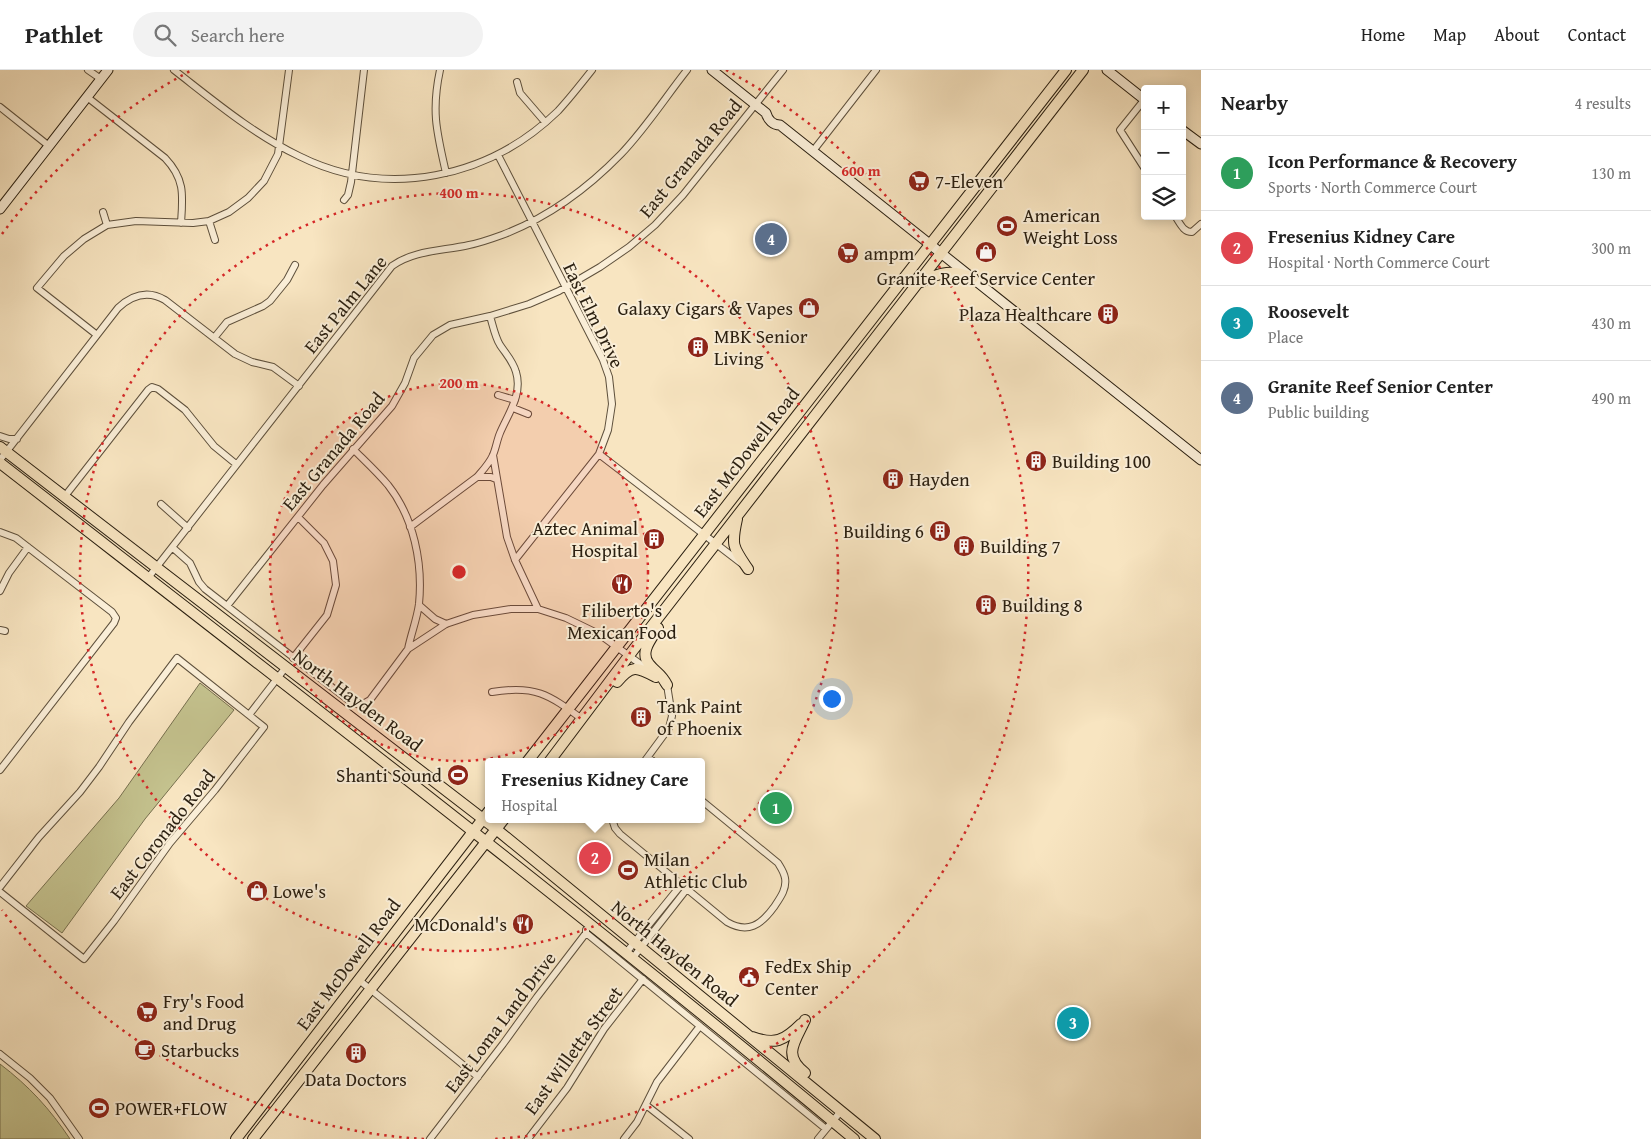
<!DOCTYPE html>
<meta charset="utf-8">
<style>
body{margin:0;font-family:"Gentium Book Plus",serif;background:#f2f2f2;color:#222}
.controls{position:absolute;right:15px;top:15px;display:grid;overflow:hidden;border-radius:5px;box-shadow:0 2px 12px #0003}
.controls button{width:45px;height:45px;display:grid;place-items:center;padding:0;border:0;border-bottom:1px solid #e0e0e0;background:#fff;color:#222;font:25px sans-serif}
.you{position:absolute;left:831px;top:628px;width:18px;height:18px;margin:-12px;border:4px solid #fff;border-radius:50%;background:#1a73e8;box-shadow:0 0 0 8px #1a73e833}
.badge{display:grid;place-items:center;width:32px;height:32px;border-radius:50%;background:#1a73e8;color:#fff;font-size:16px;font-weight:700}
.pin{position:absolute;translate:-50% -50%;border:2px solid #fff;box-shadow:0 1px 5px #0006}
.popup{position:absolute;left:485px;top:688px;width:220px;height:65px;box-sizing:border-box;display:grid;place-content:center;border-radius:5px;background:#fff;filter:drop-shadow(0 1px 4px #0005);font-size:16px;white-space:nowrap;color:#767676}
.popup b{font-size:19px;color:#222}
.popup::after{content:'';position:absolute;left:50%;top:100%;margin-left:-10px;border:10px solid transparent;border-top-color:#fff}
.list{margin:0;padding:0;list-style:none}
h2{display:flex;justify-content:space-between;align-items:center;height:65px;margin:0;padding:0 20px;font-size:21px}
h2 small{font-size:16px;font-weight:400;color:#767676}
.list li{display:grid;grid-template-columns:32px 1fr auto;gap:15px;align-items:center;box-sizing:border-box;height:75px;padding:0 20px;border-top:1px solid #e0e0e0}
.list b{display:block;font-size:19px;white-space:nowrap}
.list p{margin:0;font-size:16px;white-space:nowrap;color:#767676}
.list em{font-size:16px;font-style:normal;color:#767676}
.icon{flex:none;width:28px;height:28px;fill:none;stroke:currentColor;stroke-width:2;stroke-linecap:round;stroke-linejoin:round}
.map{position:relative;flex:none;width:1201px;height:1069px;overflow:hidden}
header{display:flex;align-items:center;gap:30px;box-sizing:border-box;height:70px;padding:0 25px;background:#fff;border-bottom:1px solid #e0e0e0}
header strong{font-size:24px}
nav{display:flex;gap:28px;margin-inline-start:auto;font-size:18px}
.search{width:350px;height:45px;background:#f2f2f2;display:flex;align-items:center;gap:12px;box-sizing:border-box;padding:0 18px;border-radius:28px;color:#767676;font-size:19px}
main{display:flex}
aside{flex:1;background:#fff}
.map>svg:first-child{display:block}
</style>
<header>
<strong>Pathlet</strong>
<div class="search"><svg class="icon" aria-label="search" viewBox="0 0 24 24"><circle cx="10" cy="10" r="6"/><path d="M15 15l6 6"/></svg>Search here</div>
<nav><a>Home</a><a>Map</a><a>About</a><a>Contact</a></nav>
</header>
<main>
<div class="map">
<svg width="1201" height="1069" viewBox="0 0 1201 1069">
<rect width="100%" height="100%" fill="#f8e5c1"/>
<filter id="stains"><feTurbulence type="fractalNoise" baseFrequency=".004" numOctaves="4"/><feColorMatrix values="0 0 0 0 .2 0 0 0 0 .09 0 0 0 0 .02 0 0 0 .5 -.17"/></filter>
<radialGradient id="worn" r=".72"><stop offset=".6" stop-color="#630" stop-opacity="0"/><stop offset="1" stop-color="#630" stop-opacity=".3"/></radialGradient>
<path fill="#c4c28e" stroke="#77704f" d="M200 613 234 640 145 749 62 863 26 836 119 728Z
M0 994C29 1016 50 1039 70 1069H0Z"/>
<g fill="none" stroke-linecap="round" stroke-linejoin="round">
<g stroke="#5e503c" stroke-width="8">
<path id="street" d="M88 0 101 9
M174 0C214 31 253 64 299 86 387 130 489 108 558 41 570 28 581 14 592 0
M440 0C431 42 437 63 446 103
M517 12 520 23 545 52
M87 27 165 88C185 109 183 125 181 153
M1144 30 1120 60 1145 99
M0 37 49 76
M813 81 876 0
M498 85 603 290 609 307 612 334 608 360 599 384 515 490
M344 130 348 125 351 112 364 0
M103 142 107 155
M1175 146C1180 153 1183 162 1192 162L1201 154
M209 151 215 170
M97 265 37 218 64 186 84 169 107 155 136 151 193 153 209 151 229 142 248 128 264 111 278 84 289 0
M214 268 227 252 263 236 270 231 287 210 295 195
M498 325 515 330
M513 338 528 344
M0 366 9 369H17
M353 379C365 391 377 402 388 415 414 448 423 493 419 534 417 549 411 564 408 579
M599 384 741 493
M493 385 507 467 515 490 538 539 566 548 599 564 647 599
M0 390 118 238C132 225 148 220 165 230L235 284 252 292 273 297 299 316
M477 407H491L496 409
M65 426 148 320 152 317 158 319 185 340 214 376 236 394
M161 434 188 458
M410 457 477 407C483 400 489 394 493 385 496 378 497 370 500 363 508 344 523 324 516 302 513 291 506 284 500 275 495 267 493 256 490 246
M0 462 16 468 112 542 116 548 114 553 0 700
M173 478 190 493 199 512 205 519 351 632C359 636 362 635 370 630L408 579 446 554 473 545 511 539H538
M148 508 392 196C414 180 443 181 469 175 480 173 491 169 502 165 547 148 587 119 621 84 645 59 665 28 687 0
M0 521 9 503 28 477
M419 535 435 549 446 554
M227 536 323 415 392 336 405 313 414 288 433 265 450 255 490 246 529 234 559 221 600 197 629 177 655 155 683 125 783 0
M0 560 5 561
M293 588 327 545 336 515 333 491 324 473 298 447
M492 622C535 615 548 624 582 649
M249 645 286 597
M648 687 654 692
M644 692 669 658 672 646 667 615 664 613
M612 749 615 758 620 764 727 852C748 864 761 855 774 837 780 828 787 819 785 808 784 802 781 798 778 793L701 730
M0 817 39 767 80 722 99 697 129 652 177 588 264 657 215 720 170 773 114 851 84 889 0 822
M586 863 826 1059
M625 884 681 815
M632 889 686 820
M359 910 478 1007
M0 984 30 1008 50 1028 79 1069
M646 1035 689 1069
M430 1069 503 974 537 927 586 863V860
M528 1069 567 1018 604 959 643 909
M624 1069 637 1052 657 1012 700 956
M818 1069 841 1041"/>
</g>
<g stroke="#2a1f10" stroke-width="11">
<path id="secondary" d="M712 0 766 43C768 50 773 55 780 55L1201 390
M1107 0 1145 30
M1182 60 1201 74
M0 139 108 0"/>
</g>
<g stroke="#2a1f10" stroke-width="12">
<path id="primary" d="M921 212C940 202 953 199 973 208
M0 377 496 759 875 1069
M0 393C287 616 575 837 854 1069
M737 449C731 476 733 477 748 499
M658 558C652 568 639 582 649 594 656 603 661 603 667 615
M617 612C632 594 637 597 656 607
M527 692 1066 0
M549 692 634 579 1083 0
M752 967C775 975 784 971 801 954
M805 1003C782 985 795 972 805 950
M236 1069 489 741
M253 1069 504 749"/>
</g>
<use href="#street" stroke="#faeed7" stroke-width="6"/>
<use href="#secondary" stroke="#faeed7" stroke-width="9"/>
<use href="#primary" stroke="#f8e5c1" stroke-width="10"/>
</g>
<circle cx="459" cy="502" r="189" fill="#d62828" fill-opacity=".12"/>
<g fill="none" stroke="#d62828" stroke-width="2.5" stroke-dasharray="2.5 5">
<circle cx="459" cy="502" r="189"/>
<circle cx="459" cy="502" r="379"/>
<path d="M424 1069A568 568 0 0 1 2 840M2 164A568 568 0 0 1 192 0M726 0A568 568 0 0 1 494 1069"/>
</g>
<defs>
<g id="supermarket-disc" transform="scale(1.125)"><circle r="9.5" fill="#8f2418" stroke="#faeed7"/><path d="M-6-5.5h2.5l.6 2H6L4.5 2H-2.5L-4.4-4H-6ZM-1.5 3.2a1.3 1.3 0 1 0 .1 0ZM3 3.2a1.3 1.3 0 1 0 .1 0Z" fill="#fff"/></g>
<g id="stadium-disc" transform="scale(1.125)"><circle r="9.5" fill="#8f2418" stroke="#faeed7"/><path d="M0-5a6.5 5 0 1 0 0 10a6.5 5 0 1 0 0-10ZM-3.5-1.8h7v3.6h-7Z" fill="#fff"/></g>
<g id="shop-disc" transform="scale(1.125)"><circle r="9.5" fill="#8f2418" stroke="#faeed7"/><path d="M-5-2.5h2.3a2.7 3.5 0 0 1 5.4 0H5L5.5 6h-11ZM-1.5-2.5h3a1.5 2.3 0 0 0-3 0Z" fill="#fff"/></g>
<g id="building-disc" transform="scale(1.125)"><circle r="9.5" fill="#8f2418" stroke="#faeed7"/><path d="M-4-6H4V6H1V3H-1V6H-4ZM-2.5-4.3h1.7v1.8h-1.7ZM.8-4.3h1.7v1.8H.8ZM-2.5-1h1.7V.8h-1.7ZM.8-1h1.7V.8H.8Z" fill="#fff"/></g>
<g id="restaurant-disc" transform="scale(1.125)"><circle r="9.5" fill="#8f2418" stroke="#faeed7"/><path d="M-5-6h1v4h1v-4h1v4h1v-4h1v5L-1.5 .5V6h-2V.5L-5-1ZM5-6V6H3V1.5H1.5Q1.5-4 5-6Z" fill="#fff"/></g>
<g id="civic-disc" transform="scale(1.125)"><circle r="9.5" fill="#8f2418" stroke="#faeed7"/><path d="M-.6-6.5H3V-4.5H.6V-3L4-1V1h2V6H-6V1h2V-1L-.6-3ZM-1.2 2.5V6h2.4V2.5Z" fill="#fff"/></g>
<g id="cafe-disc" transform="scale(1.125)"><circle r="9.5" fill="#8f2418" stroke="#faeed7"/><path d="M-5.5-4.5H6V0H3Q3 3.5 0 3.5H-2.5Q-5.5 3.5-5.5 0ZM3-3.2v2h1.7v-2ZM-6 4.5H4V6H-6Z" fill="#fff"/></g>
</defs>
<g fill-rule="evenodd">
<use href="#supermarket-disc" x="919" y="111"/>
<use href="#stadium-disc" x="1007" y="156"/>
<use href="#shop-disc" x="986" y="182"/>
<use href="#supermarket-disc" x="848" y="183"/>
<use href="#shop-disc" x="809" y="238"/>
<use href="#building-disc" x="1108" y="244"/>
<use href="#building-disc" x="698" y="277"/>
<use href="#building-disc" x="1036" y="391"/>
<use href="#building-disc" x="893" y="409"/>
<use href="#building-disc" x="940" y="461"/>
<use href="#building-disc" x="654" y="469"/>
<use href="#building-disc" x="964" y="476"/>
<use href="#restaurant-disc" x="622" y="514"/>
<use href="#building-disc" x="986" y="535"/>
<use href="#building-disc" x="641" y="647"/>
<use href="#stadium-disc" x="458" y="705"/>
<use href="#stadium-disc" x="628" y="800"/>
<use href="#shop-disc" x="257" y="821"/>
<use href="#restaurant-disc" x="523" y="854"/>
<use href="#civic-disc" x="749" y="907"/>
<use href="#supermarket-disc" x="147" y="942"/>
<use href="#cafe-disc" x="145" y="980"/>
<use href="#building-disc" x="356" y="983"/>
<use href="#stadium-disc" x="99" y="1038"/>
</g>
<g text-anchor="middle" dominant-baseline="central" stroke-width="4" stroke-linejoin="round" paint-order="stroke">
<g font-size="19" fill="#2a1f10" stroke="#faeed7">
<text transform="translate(690 88) rotate(-50)">East Granada Road</text>
<text transform="translate(345 234) rotate(-51)">East Palm Lane</text>
<text transform="translate(594 245) rotate(64)">East Elm Drive</text>
<text transform="translate(333 381) rotate(-50)">East Granada Road</text>
<text transform="translate(746 382) rotate(-52)">East McDowell Road</text>
<text transform="translate(358 630) rotate(37)">North Hayden Road</text>
<text transform="translate(162 764) rotate(-52)">East Coronado Road</text>
<text transform="translate(675 883) rotate(39)">North Hayden Road</text>
<text transform="translate(348 894) rotate(-53)">East McDowell Road</text>
<text transform="translate(500 952) rotate(-53)">East Loma Land Drive</text>
<text transform="translate(573 980) rotate(-54)">East Willetta Street</text>
</g>
<g font-size="19" fill="#2a1f10" stroke="#faeed7" text-anchor="start">
<text x="935" y="111">7-Eleven</text>
<text x="1023" y="145">American<tspan x="1023" dy="22">Weight Loss</tspan></text>
<text x="864" y="183">ampm</text>
<text x="986" y="208" text-anchor="middle">Granite Reef Service Center</text>
<text x="793" y="238" text-anchor="end">Galaxy Cigars &amp; Vapes</text>
<text x="1092" y="244" text-anchor="end">Plaza Healthcare</text>
<text x="714" y="266">MBK Senior<tspan x="714" dy="22">Living</tspan></text>
<text x="1052" y="391">Building 100</text>
<text x="909" y="409">Hayden</text>
<text x="638" y="458" text-anchor="end">Aztec Animal<tspan x="638" dy="22">Hospital</tspan></text>
<text x="924" y="461" text-anchor="end">Building 6</text>
<text x="980" y="476">Building 7</text>
<text x="1002" y="535">Building 8</text>
<text x="622" y="540" text-anchor="middle">Filiberto's<tspan x="622" dy="22">Mexican Food</tspan></text>
<text x="657" y="636">Tank Paint<tspan x="657" dy="22">of Phoenix</tspan></text>
<text x="442" y="705" text-anchor="end">Shanti Sound</text>
<text x="644" y="789">Milan<tspan x="644" dy="22">Athletic Club</tspan></text>
<text x="273" y="821">Lowe's</text>
<text x="507" y="854" text-anchor="end">McDonald's</text>
<text x="765" y="896">FedEx Ship<tspan x="765" dy="22">Center</tspan></text>
<text x="163" y="931">Fry's Food<tspan x="163" dy="22">and Drug</tspan></text>
<text x="161" y="980">Starbucks</text>
<text x="356" y="1009" text-anchor="middle">Data Doctors</text>
<text x="115" y="1038">POWER+FLOW</text>
</g>
</g>
<circle cx="459" cy="502" r="8" fill="#d62828" stroke="#faeed7" stroke-width="2.5"/>
<g font-size="15" text-anchor="middle" font-weight="bold" fill="#d62828" stroke="#faeed7" stroke-width="4" stroke-linejoin="round" paint-order="stroke">
<text x="861" y="106">600 m</text>
<text x="459" y="128">400 m</text>
<text x="459" y="318">200 m</text>
</g>
<rect width="100%" height="100%" filter="url(#stains)"/>
<rect width="100%" height="100%" fill="url(#worn)"/>
</svg>
<div class="controls">
<button>+</button>
<button>−</button>
<button><svg class="icon" aria-label="layers" viewBox="0 0 24 24"><path d="M12 4l9 5-9 5-9-5zM3 14l9 5 9-5"/></svg></button>
</div>
<div class="you"></div>
<div class="pin badge" style="left:776px;top:738px;background:#2e9e5b">1</div>
<div class="pin badge" style="left:595px;top:788px;background:#e0444e">2</div>
<div class="popup"><b>Fresenius Kidney Care</b>Hospital</div>
<div class="pin badge" style="left:1073px;top:953px;background:#0f9aa8">3</div>
<div class="pin badge" style="left:771px;top:169px;background:#5c6f8a">4</div>
</div>
<aside>
<h2>Nearby<small>4 results</small></h2>
<ul class="list">
<li><span class="badge" style="background:#2e9e5b">1</span><div><b>Icon Performance &amp; Recovery</b><p>Sports · North Commerce Court</p></div><em>130 m</em></li>
<li><span class="badge" style="background:#e0444e">2</span><div><b>Fresenius Kidney Care</b><p>Hospital · North Commerce Court</p></div><em>300 m</em></li>
<li><span class="badge" style="background:#0f9aa8">3</span><div><b>Roosevelt</b><p>Place</p></div><em>430 m</em></li>
<li><span class="badge" style="background:#5c6f8a">4</span><div><b>Granite Reef Senior Center</b><p>Public building</p></div><em>490 m</em></li>
</ul>
</aside>
</main>
